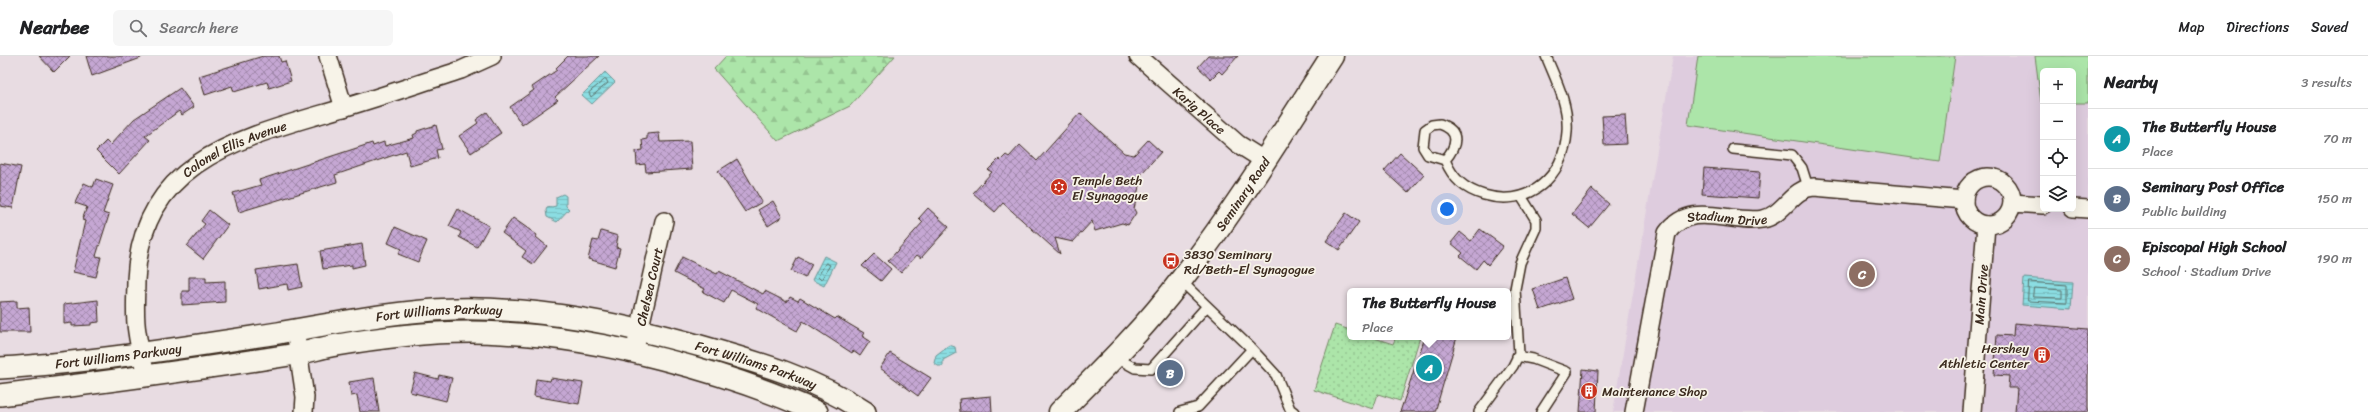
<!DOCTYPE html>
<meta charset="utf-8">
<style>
body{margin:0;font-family:Sriracha,sans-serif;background:#f6f6f6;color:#202124}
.controls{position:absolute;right:12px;top:12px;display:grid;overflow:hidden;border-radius:6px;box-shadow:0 4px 16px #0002}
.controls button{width:36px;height:36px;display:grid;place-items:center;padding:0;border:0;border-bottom:1px solid #e0e0e0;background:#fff;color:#202124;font:20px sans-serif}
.you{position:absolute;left:1447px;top:153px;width:14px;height:14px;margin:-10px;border:3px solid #fff;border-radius:50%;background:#1a73e8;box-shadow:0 0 0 6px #1a73e833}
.badge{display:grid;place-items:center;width:26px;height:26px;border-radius:50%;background:#111827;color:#fff;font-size:13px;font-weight:700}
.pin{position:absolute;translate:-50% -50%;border:2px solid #fff;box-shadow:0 1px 4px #0006}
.popup{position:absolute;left:1347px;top:232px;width:164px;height:52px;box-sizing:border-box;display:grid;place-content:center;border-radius:6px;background:#fff;filter:drop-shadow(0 1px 3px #0005);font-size:13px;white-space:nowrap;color:#757577}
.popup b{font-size:15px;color:#202124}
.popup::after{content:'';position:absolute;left:50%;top:100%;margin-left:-8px;border:8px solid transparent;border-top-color:#fff}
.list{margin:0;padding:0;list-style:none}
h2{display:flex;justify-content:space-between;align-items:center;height:52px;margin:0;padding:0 16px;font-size:17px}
h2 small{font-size:13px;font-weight:400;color:#757577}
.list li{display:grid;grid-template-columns:26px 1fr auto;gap:12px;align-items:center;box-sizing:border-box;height:60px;padding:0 16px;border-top:1px solid #e0e0e0}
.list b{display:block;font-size:15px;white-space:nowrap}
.list p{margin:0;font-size:13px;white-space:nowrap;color:#757577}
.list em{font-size:13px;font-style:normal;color:#757577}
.icon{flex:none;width:22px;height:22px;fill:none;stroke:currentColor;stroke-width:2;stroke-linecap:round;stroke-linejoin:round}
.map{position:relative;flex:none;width:2088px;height:356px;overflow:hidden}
header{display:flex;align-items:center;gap:24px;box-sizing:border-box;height:56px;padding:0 20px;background:#fff;border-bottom:1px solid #e0e0e0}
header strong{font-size:19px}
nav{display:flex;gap:22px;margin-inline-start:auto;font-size:14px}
.search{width:280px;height:36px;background:#f6f6f6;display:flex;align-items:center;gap:10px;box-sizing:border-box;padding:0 14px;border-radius:6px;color:#757577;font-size:15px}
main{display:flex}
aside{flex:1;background:#fff}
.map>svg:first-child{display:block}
</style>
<header>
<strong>Nearbee</strong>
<div class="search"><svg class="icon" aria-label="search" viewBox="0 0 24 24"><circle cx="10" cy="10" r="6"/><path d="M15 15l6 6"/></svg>Search here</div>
<nav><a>Map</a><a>Directions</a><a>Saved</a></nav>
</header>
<main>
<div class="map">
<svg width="2088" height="356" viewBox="0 0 2088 356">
<defs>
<pattern id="forest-firs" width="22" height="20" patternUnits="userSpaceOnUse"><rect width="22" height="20" fill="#ace5a9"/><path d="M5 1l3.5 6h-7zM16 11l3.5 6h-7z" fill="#95c591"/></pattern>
<pattern id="park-dots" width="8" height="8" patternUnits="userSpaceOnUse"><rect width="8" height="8" fill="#ace5a9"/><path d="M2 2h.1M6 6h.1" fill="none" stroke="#95c591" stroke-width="1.8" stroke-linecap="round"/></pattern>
<pattern id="water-rules" width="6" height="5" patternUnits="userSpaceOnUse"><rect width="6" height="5" fill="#8bdde2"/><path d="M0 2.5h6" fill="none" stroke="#79bec1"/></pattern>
<pattern id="building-cross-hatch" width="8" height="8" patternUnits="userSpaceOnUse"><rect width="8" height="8" fill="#c5a7d3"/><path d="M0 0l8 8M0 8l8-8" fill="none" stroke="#a188ab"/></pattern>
</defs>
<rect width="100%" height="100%" fill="#e8dce2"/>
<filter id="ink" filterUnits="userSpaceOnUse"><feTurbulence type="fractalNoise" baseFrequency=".025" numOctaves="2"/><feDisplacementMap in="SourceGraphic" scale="8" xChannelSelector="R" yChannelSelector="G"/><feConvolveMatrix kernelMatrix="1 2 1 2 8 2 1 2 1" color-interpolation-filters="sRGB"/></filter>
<g filter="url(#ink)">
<path fill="#deccde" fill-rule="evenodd" d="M1673 0H2088V356H1613ZM2043 15H2073V153H2043Z"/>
<path fill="#ace5a9" stroke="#748864" d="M1698 0H1955L1940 106 1688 69Z
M2035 0H2088V47H2073V15H2043V46H2041Z"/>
<path fill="url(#forest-firs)" stroke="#748864" d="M726 0H895L850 50 778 85 714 13Z"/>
<path fill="url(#park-dots)" stroke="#748864" d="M1335 269 1350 274V281H1371L1393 288 1396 281H1420L1400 345 1378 338 1373 353 1314 334Z"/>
<path fill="url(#water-rules)" stroke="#6b9594" d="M605 16 615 26 592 48 582 39Z
M563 138 566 140V150L569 153 557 166 547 161 546 154 547 152 556 150V141Z
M824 200 836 206 824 230 812 224Z
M2024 222 2073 226 2071 253 2022 249Z
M949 289 955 291 956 297 943 304V310H938L934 307 936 299Z"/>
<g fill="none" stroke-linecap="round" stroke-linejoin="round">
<path stroke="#5b726c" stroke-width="1" d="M606 23 608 27 591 41 589 37Z
M826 207 830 209 821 224 818 221Z
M2029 226 2067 229V247L2028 245Z
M2034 232 2062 234V242L2033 241Z"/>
</g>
<path fill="url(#building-cross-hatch)" stroke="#3b2a1e" d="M39 0H70L54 16Z
M86 0H141V2L92 20Z
M263 0H279L281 6 285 5 291 25 269 32 267 26 234 36 232 30 205 39 199 20Z
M568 0H599L555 41 558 44 522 69 510 51 534 34 532 31 557 14 556 12Z
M1208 0H1238L1222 18 1219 15 1211 23 1198 11Z
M180 32 194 51 182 59 179 55 145 80 150 84 119 118 96 95 106 85 110 89 134 63Z
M487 56 501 77 471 97 459 80 478 67 476 64Z
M1080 57 1124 97 1134 99 1148 84 1161 96 1142 117 1134 153 1136 157 1128 169 1122 167 1095 175 1092 165 1073 186 1055 182 1060 198 1003 147 995 156 973 137 992 116 988 114 999 103 1000 105 1006 99 1009 101 1020 89 1037 105Z
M1625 59 1627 88 1604 89 1602 60Z
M436 69 442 93 436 94 438 102 410 110 406 95 335 119 337 126 239 156 233 137 261 129 259 124 372 87 373 90 384 86 385 90 414 82 413 79 417 77V75Z
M659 77 660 86 690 85 692 113 646 116 645 108 637 109 636 95 643 94 642 84 647 83V78Z
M1400 97 1424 119 1408 137 1384 115Z
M737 103 762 146 745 156 718 115Z
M0 107 21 111 13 152 0 150Z
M1704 112 1760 116 1758 142 1702 138Z
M96 123 113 129 103 157 109 159 96 200 101 201 96 221 73 216 85 165 82 164 87 151 75 147 84 127 93 131Z
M1592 133 1609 148 1589 172 1572 158Z
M773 145 782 161 768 170 758 154Z
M928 152 949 171 921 202 917 199 901 217 888 205 923 166 919 162Z
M458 153 489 170 477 191 459 181 461 176 449 170Z
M209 154 228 169 203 203 187 190 205 168 201 165Z
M1346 157 1359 166 1339 194 1326 185Z
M513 162 537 179 536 181 547 190 533 208 522 201 526 195 502 177Z
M395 171 427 185 418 206 398 198 401 193 388 187Z
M1480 173 1503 190 1488 209 1483 204 1476 213 1460 200 1463 197 1451 187 1460 176 1471 185Z
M601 175 618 180 616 191 620 192 615 211 588 203 593 184 598 185Z
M362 188 365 209 352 212V209L323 213 320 195Z
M874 198 891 213 881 225 862 210Z
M682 201 717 218 719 215 763 238 765 235 787 246 790 241 798 245 800 242 835 263 837 261 864 277 862 280 870 285 860 300 853 295 852 297 803 265 797 275 756 252 758 248 731 234 724 247 703 236 705 233 674 217Z
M798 201 812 208 805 222 791 215Z
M298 208 302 231 288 234 287 228 259 233 256 214Z
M189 221H206V226L225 225V246L182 249V235H189Z
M1565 222 1572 243 1540 254 1533 233Z
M98 244 99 266 91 267V269L72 270V267L64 268V248Z
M17 245V252L29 251 30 276H0V246Z
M2014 267 2088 273V356H2015L2017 332H2008L2009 320 1994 319 1997 279 2013 280Z
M1425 281H1457L1435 356H1400Z
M890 297 931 322 918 340 880 312Z
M1175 306 1182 315 1168 327 1158 315 1167 308 1169 311Z
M1583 313 1598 315 1596 356H1580Z
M415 317 438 323 439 319 452 322 446 345 410 336Z
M374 322 379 356H360L357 339 351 340 349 326Z
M551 322 583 327 579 348 534 340 536 323 550 325Z
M991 340 992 356H960L959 343Z"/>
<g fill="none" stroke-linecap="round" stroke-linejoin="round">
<g stroke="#3b2a1e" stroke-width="12">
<path id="service" d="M1440 68C1461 75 1457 90 1445 104L1428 99 1423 91 1425 74 1432 69Z
M1733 93 1792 99 1802 112 1808 131
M1445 104C1453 123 1464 133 1484 139 1529 152 1564 121 1567 76 1569 49 1556 24 1546 0
M1181 225 1252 293
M1517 300 1533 303 1567 316 1541 356
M1115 301 1135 312 1151 313 1207 250
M1180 356 1198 351 1252 293 1276 319 1290 353 1294 356
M1479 356 1513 310 1519 298 1515 233 1520 207 1536 172V164L1521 140"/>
</g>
<g stroke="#3b2a1e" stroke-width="20">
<g id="minor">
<path d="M328 0 344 52"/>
<path id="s1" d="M1138 0 1238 88 1265 105"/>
<circle cx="1988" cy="145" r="24"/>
<path d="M2012 147 2043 149"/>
<path d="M2073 152 2088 153"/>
<path d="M295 274 305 341 304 356"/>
<path id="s2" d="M634 297 664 165"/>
<path id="s3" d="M146 320C143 305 139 291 137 276 134 259 136 241 136 224 141 111 229 85 322 58 369 45 414 29 461 14L492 0"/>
<path id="s4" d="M1634 356 1667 177C1692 143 1729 169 1763 163 1784 159 1792 132 1814 131L1964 144"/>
<path id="s5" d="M1972 356 1986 169"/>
</g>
</g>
<g stroke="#3b2a1e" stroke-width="24">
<g id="tertiary">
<path id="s6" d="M0 312C94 306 186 291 278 277 337 267 394 255 454 253 539 251 623 268 704 291 760 307 816 323 865 356"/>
<path d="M0 339C97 327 194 314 290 299 304 297 317 293 331 290 387 280 445 273 502 277 601 282 726 315 817 356"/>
</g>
</g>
<g stroke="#3b2a1e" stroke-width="25">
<g id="secondary">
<path id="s7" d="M1060 356C1102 314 1145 272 1181 224 1236 153 1283 76 1332 0"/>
</g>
</g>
<use href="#service" stroke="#f7f3e8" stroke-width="9"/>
<use href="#minor" stroke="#f7f3e8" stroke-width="17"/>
<use href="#tertiary" stroke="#f7f3e8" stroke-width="21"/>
<use href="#secondary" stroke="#f7f3e8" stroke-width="22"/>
</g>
</g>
<defs>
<g id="synagogue-disc" transform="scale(0.9)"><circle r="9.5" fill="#c8321e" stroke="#f7f3e8"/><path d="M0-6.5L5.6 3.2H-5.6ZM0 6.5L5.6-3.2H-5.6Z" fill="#fff"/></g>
<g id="bus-disc" transform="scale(0.9)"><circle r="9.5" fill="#c8321e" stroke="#f7f3e8"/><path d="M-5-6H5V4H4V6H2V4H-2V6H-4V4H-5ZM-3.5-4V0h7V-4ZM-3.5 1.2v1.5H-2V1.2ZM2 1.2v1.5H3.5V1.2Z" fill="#fff"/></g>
<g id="building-disc" transform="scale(0.9)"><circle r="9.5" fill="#c8321e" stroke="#f7f3e8"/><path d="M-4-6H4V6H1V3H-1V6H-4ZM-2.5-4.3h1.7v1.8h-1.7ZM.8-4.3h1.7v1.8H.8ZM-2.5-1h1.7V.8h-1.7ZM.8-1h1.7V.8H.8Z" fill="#fff"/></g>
</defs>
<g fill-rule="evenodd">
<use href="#synagogue-disc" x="1059" y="131"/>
<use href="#bus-disc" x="1171" y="205"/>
<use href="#building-disc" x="2042" y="299"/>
<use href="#building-disc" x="1589" y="335"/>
</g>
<g text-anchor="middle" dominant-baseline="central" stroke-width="3.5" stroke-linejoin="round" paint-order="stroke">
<g font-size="13" fill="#3b2a1e" stroke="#f7f3e8">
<text stroke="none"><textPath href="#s1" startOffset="82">Karig Place</textPath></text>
<text stroke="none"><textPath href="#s3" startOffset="274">Colonel Ellis Avenue</textPath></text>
<text stroke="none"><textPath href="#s7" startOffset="285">Seminary Road</textPath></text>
<text stroke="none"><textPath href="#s4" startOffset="248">Stadium Drive</textPath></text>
<text stroke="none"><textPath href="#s2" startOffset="68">Chelsea Court</textPath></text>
<text stroke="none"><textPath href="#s5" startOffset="118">Main Drive</textPath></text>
<text stroke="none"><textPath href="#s6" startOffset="443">Fort Williams Parkway</textPath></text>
<text stroke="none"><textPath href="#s6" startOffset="119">Fort Williams Parkway</textPath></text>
<text stroke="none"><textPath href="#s6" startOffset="767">Fort Williams Parkway</textPath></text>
</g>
<g font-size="13" fill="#3b2a1e" stroke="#f7f3e8" text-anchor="start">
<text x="1072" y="124">Temple Beth<tspan x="1072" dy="15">El Synagogue</tspan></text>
<text x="1184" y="198">3830 Seminary<tspan x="1184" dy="15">Rd/Beth-El Synagogue</tspan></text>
<text x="2029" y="292" text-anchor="end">Hershey<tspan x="2029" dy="15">Athletic Center</tspan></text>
<text x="1602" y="335">Maintenance Shop</text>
</g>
</g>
</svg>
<div class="controls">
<button>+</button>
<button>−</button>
<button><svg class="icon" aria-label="locate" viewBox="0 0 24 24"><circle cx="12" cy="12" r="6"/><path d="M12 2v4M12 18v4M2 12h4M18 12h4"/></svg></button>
<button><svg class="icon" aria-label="layers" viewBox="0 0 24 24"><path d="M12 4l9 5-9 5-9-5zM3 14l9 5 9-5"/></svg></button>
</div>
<div class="you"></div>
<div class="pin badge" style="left:1429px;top:312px;background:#0f9aa8">A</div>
<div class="popup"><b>The Butterfly House</b>Place</div>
<div class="pin badge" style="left:1170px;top:317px;background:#5c6f8a">B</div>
<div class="pin badge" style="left:1862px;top:218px;background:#8d6e63">C</div>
</div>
<aside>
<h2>Nearby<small>3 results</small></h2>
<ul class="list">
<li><span class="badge" style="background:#0f9aa8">A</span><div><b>The Butterfly House</b><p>Place</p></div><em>70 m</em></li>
<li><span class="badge" style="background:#5c6f8a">B</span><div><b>Seminary Post Office</b><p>Public building</p></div><em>150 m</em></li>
<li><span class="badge" style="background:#8d6e63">C</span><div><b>Episcopal High School</b><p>School · Stadium Drive</p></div><em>190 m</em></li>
</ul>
</aside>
</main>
